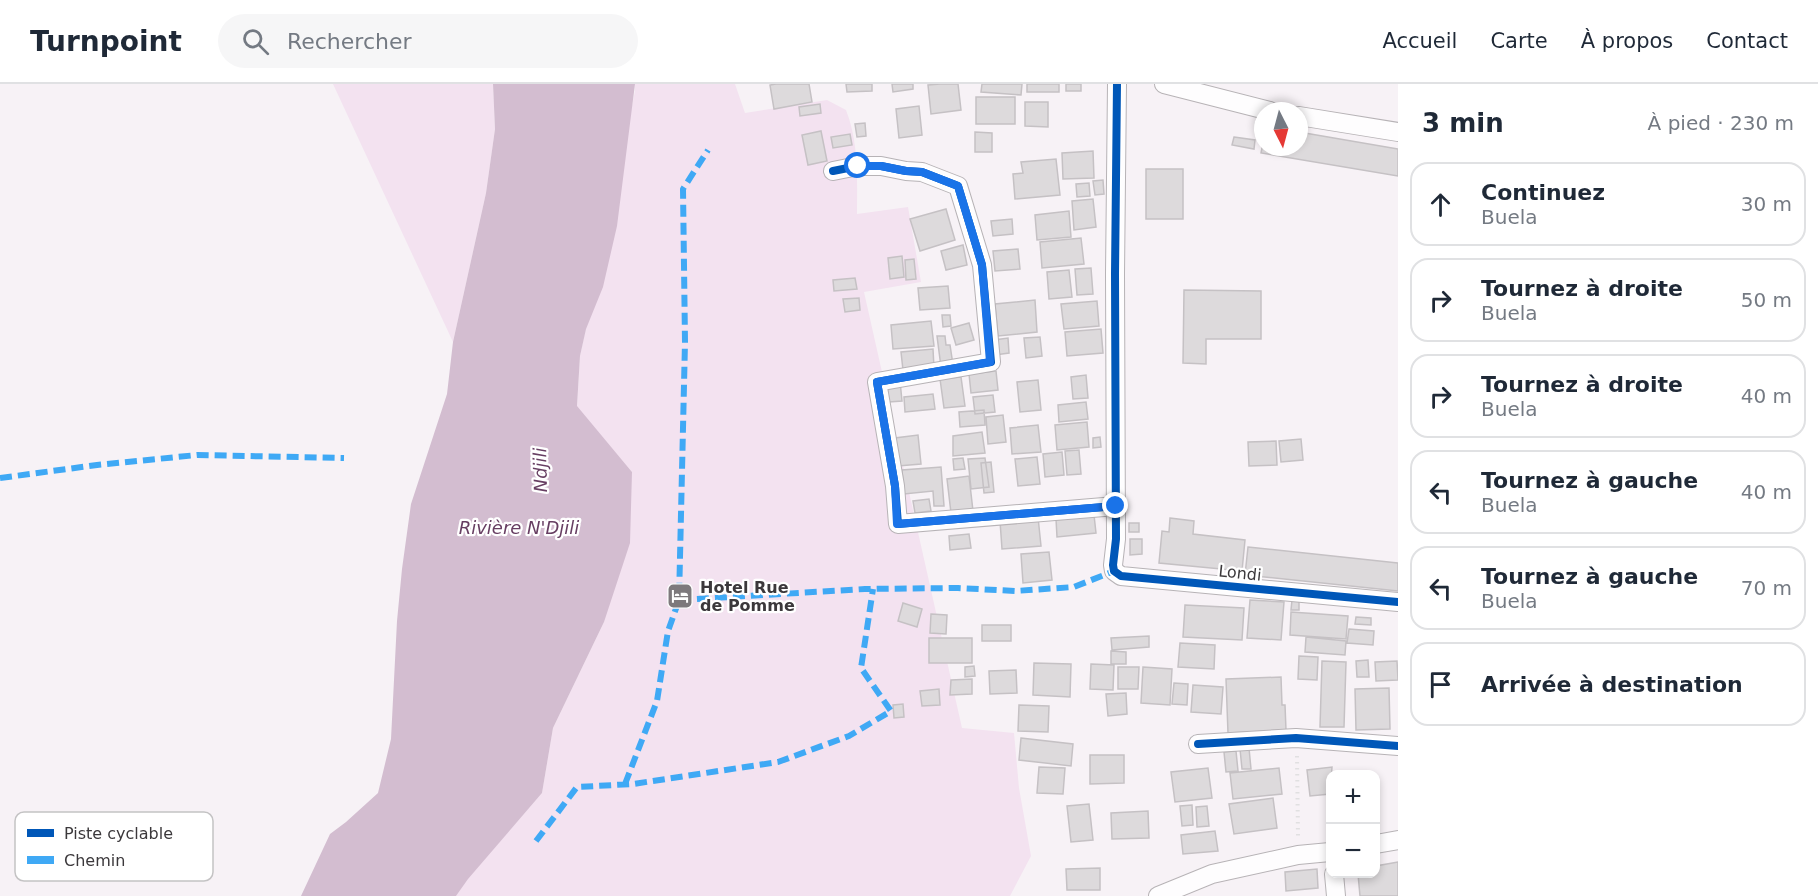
<!DOCTYPE html>
<html lang="fr">
<meta charset="utf-8">
<style>
body{margin:0;font-family:"DejaVu Sans",sans-serif;background:#f6f6f7;color:#1f2937}
.controls{position:absolute;right:18px;bottom:18px;display:grid;overflow:hidden;border-radius:12px;box-shadow:0 3px 9px #0003}
.controls button{width:54px;height:54px;display:grid;place-items:center;padding:0;border:0;border-bottom:2px solid #e0e1e3;background:#fff;color:#1f2937;font:30px sans-serif}
.compass{position:absolute;left:1254px;top:18px;width:54px;height:54px;border-radius:50%;background:#fff;box-shadow:0 3px 9px #0003;rotate:174deg}
.stop{position:absolute;width:18px;height:18px;margin:-14px;border:4px solid #1a73e8;border-radius:50%;background:#fff}
.stop.end{background:#1a73e8;border-color:#fff;box-shadow:0 2px 6px #0008}
.list{margin:0;padding:0;list-style:none}
h2{display:flex;justify-content:space-between;align-items:center;height:78px;margin:0;padding:0 24px;font-size:26px}
h2 small{font-size:20px;font-weight:400;color:#747a83}
.list li{display:grid;grid-template-columns:39px 1fr auto;gap:18px;align-items:center;box-sizing:border-box;height:84px;margin:0 12px 12px;padding:0 12px;border:2px solid #e0e1e3;border-radius:18px}
.list b{display:block;font-size:22px;white-space:nowrap}
.list p{margin:0;font-size:20px;white-space:nowrap;color:#747a83}
.list em{font-size:20px;font-style:normal;color:#747a83}
.icon{flex:none;width:33px;height:33px;fill:none;stroke:currentColor;stroke-width:2;stroke-linecap:round;stroke-linejoin:round}
.map{position:relative;flex:none;width:1398px;height:812px;overflow:hidden}
header{display:flex;align-items:center;gap:36px;box-sizing:border-box;height:84px;padding:0 30px;background:#fff;border-bottom:2px solid #e0e1e3}
header strong{font-size:28px}
nav{display:flex;gap:33px;margin-inline-start:auto;font-size:21px}
.search{width:420px;height:54px;background:#f6f6f7;display:flex;align-items:center;gap:15px;box-sizing:border-box;padding:0 21px;border-radius:33px;color:#747a83;font-size:22px}
main{display:flex}
aside{flex:1;background:#fff}
.map>svg:first-child{display:block}
</style>
<header>
<strong>Turnpoint</strong>
<div class="search"><svg class="icon" aria-label="search" viewBox="0 0 24 24"><circle cx="10" cy="10" r="6"/><path d="M15 15l6 6"/></svg>Rechercher</div>
<nav><a>Accueil</a><a>Carte</a><a>À propos</a><a>Contact</a></nav>
</header>
<main>
<div class="map">
<svg width="1398" height="812" viewBox="0 0 1398 812">
<rect width="100%" height="100%" fill="#f7f2f6"/>
<path fill="#f3e2f0" d="M333 0H493L495 45 486 109 453 258Z
M635 0H735L745 29 827 16 846 26C859 59 857 95 857 130L908 123 921 198 864 208 962 644 1014 649 1019 704 1031 772 1010 812H456L467 795 542 709 553 644 604 538 632 388 577 323 580 272 635 7Z"/>
<path fill="#d3bdd0" d="M493 0H635L617 142 603 203 586 245 580 272 577 322 632 388 630 459 604 538 553 644 542 709 468 795 456 812H301L330 750 346 738 378 709 391 655 397 537 402 485 411 420 447 310 453 258 486 109 495 45Z"/>
<path fill="#dddadc" stroke="#c5c1c4" stroke-width="1.5" d="M776 0H809L812 18 774 25 770 1Z
M846 0H872V7L847 8Z
M892 0H913V5L893 8Z
M940 0H958L961 26 931 30 928 1Z
M982 0H1022L1021 11 981 8Z
M1027 0H1059V8H1027Z
M1066 0H1081V7H1066Z
M976 13H1015V40H976Z
M1025 18H1048V43L1025 42Z
M820 20 821 29 800 32 799 23Z
M919 22 922 51 899 54 896 25Z
M865 39 866 52 857 53 855 40Z
M821 47 827 77 808 81 802 51Z
M975 48 992 49V68H975Z
M1299 48 1398 65V92L1261 69 1263 59V63H1299Z
M850 50 852 61 833 64 831 53Z
M1234 53 1255 56 1254 65 1232 61Z
M1093 67 1094 94 1063 95 1062 69Z
M1056 75 1060 111 1015 115 1013 90 1023 89 1021 78Z
M1146 85H1183V135H1146Z
M1103 96 1104 110 1095 111 1093 97Z
M1089 99 1090 112 1077 113 1076 100Z
M1093 115 1096 143 1074 146 1072 117Z
M946 125 955 156 920 167 910 135Z
M1069 127 1071 153 1037 156 1035 131Z
M1012 135 1013 150 993 152 991 137Z
M1081 154 1084 180 1042 184 1040 158Z
M963 161 967 181 946 186 941 167Z
M1018 165 1020 185 995 187 993 167Z
M902 172 904 193 890 195 888 174Z
M914 175 916 195 906 196 905 176Z
M1091 184 1093 210 1077 211 1075 185Z
M1069 186 1072 213 1049 215 1047 188Z
M855 194 857 205 834 207 833 196Z
M948 202 950 224 920 226 918 204Z
M1184 206 1261 207V255H1206V280L1183 279Z
M859 214 860 226 845 228 843 215Z
M1035 216 1037 248 998 252 995 220Z
M1097 217 1099 242 1064 245 1061 220Z
M942 231H950L951 242 943 243Z
M931 237 934 262 893 265 891 241Z
M969 239 974 256 956 261 951 244Z
M1101 245 1103 269 1067 272 1065 248Z
M937 252H945L946 261H950L953 281 941 283Z
M1040 253 1042 272 1026 274 1024 254Z
M1008 254 1009 269 995 271 994 256Z
M933 265 934 284 903 286 901 268Z
M996 287 998 306 971 309 969 290Z
M1086 291 1088 314 1073 315 1071 293Z
M961 293 965 322 944 324 940 295Z
M1038 296 1041 326 1020 328 1017 298Z
M900 297 902 317 889 318 887 298Z
M933 310 935 325 905 328 904 313Z
M993 311 995 328 975 330 973 313Z
M1086 318 1088 335 1059 338 1058 321Z
M984 326 985 341 960 343 959 328Z
M1003 331 1006 358 988 360 986 333Z
M1087 338 1089 363 1057 366 1055 341Z
M1038 341 1041 368 1012 370 1010 344Z
M982 348 985 369 953 372V352Z
M918 351 921 380 898 382 895 354Z
M1100 353 1101 363 1093 364V354Z
M1301 355 1303 376 1281 378 1279 357Z
M1276 357 1277 381 1249 382 1248 358Z
M1079 366 1081 390 1067 391 1065 367Z
M1062 368 1064 391 1045 393 1043 370Z
M1037 373 1040 400 1018 402 1015 375Z
M963 374 965 385 954 386 953 375Z
M985 374 989 403 971 405 968 375Z
M991 378 994 408 984 409 981 379Z
M941 383 944 422H934L933 407 904 410 902 386Z
M969 392 973 427 951 429 947 395Z
M929 415 931 427 915 429 913 417Z
M1094 431 1096 449 1057 453 1056 435Z
M1038 433 1041 462 1002 465 1000 437Z
M1170 434 1194 437 1193 450 1245 456 1242 487 1159 479 1162 447 1169 448Z
M1129 439H1139V448H1129Z
M969 450 971 464 950 466 949 452Z
M1130 455H1142V470L1130 471Z
M1248 463 1398 479V507L1245 491Z
M1049 468 1052 496 1023 499 1021 470Z
M1250 516 1284 518 1281 556 1247 554Z
M1292 516H1299V526H1291Z
M903 519 922 525 917 543 898 537Z
M1185 521 1244 524 1242 556 1183 553Z
M1291 528 1348 532 1346 555 1290 551Z
M931 530 947 531 946 550 930 549Z
M1356 533 1371 534V541L1355 540Z
M982 541H1011V557H982Z
M1349 545 1374 547 1373 561 1347 559Z
M1149 552V563L1112 566 1111 554Z
M1306 553 1346 557 1345 571 1305 568Z
M929 554H972V579H929Z
M1180 559 1215 561 1214 585 1178 583Z
M1111 567 1126 568V580H1111Z
M1299 572 1318 573 1317 596 1298 595Z
M1368 576 1369 593H1357L1356 577Z
M1322 577 1346 578 1344 643H1320Z
M1397 577 1398 596 1376 597 1375 578Z
M1034 579 1071 580 1070 613 1033 611Z
M1091 580 1114 581 1113 606 1090 605Z
M974 582 975 592 965 593V583Z
M1118 583H1139L1138 605H1118Z
M1143 583 1172 585 1170 621 1141 619Z
M1016 586 1017 609 990 610 989 587Z
M1281 593 1282 621H1285L1286 646 1228 649 1226 595Z
M972 595V610L950 611 951 596Z
M1174 599 1188 600 1187 621 1172 620Z
M1193 601 1223 603 1221 630 1191 628Z
M1389 604 1390 645 1356 646 1355 605Z
M939 605 940 621 922 622 920 607Z
M1126 609 1127 630 1108 632 1106 610Z
M903 620 904 633 894 634 893 621Z
M1019 621 1049 622 1048 648 1018 647Z
M1021 654 1073 660 1071 682 1019 676Z
M1249 664 1251 685H1242L1240 665Z
M1236 667 1238 687 1226 688 1224 668Z
M1090 671H1124V699L1090 700Z
M1039 683 1065 684 1063 710 1037 709Z
M1332 683 1330 710 1310 712 1307 686Z
M1208 684 1212 714 1175 718 1171 688Z
M1279 684 1282 710 1233 715 1230 689Z
M1273 714 1277 744 1234 750 1229 720Z
M1089 720 1093 756 1071 758 1067 722Z
M1192 721 1193 741 1182 742 1180 722Z
M1207 722 1209 742 1197 743 1196 723Z
M1148 727 1149 754 1112 755 1111 729Z
M1215 747 1218 767 1183 770 1181 751Z
M1398 778V812H1360L1358 790H1376V782Z
M1100 784V806H1067L1066 785Z
M1317 785 1318 804 1286 807 1285 788Z"/>
<g fill="none" stroke-linecap="round" stroke-linejoin="round">
<g stroke="#b7b3b6" stroke-width="20">
<path id="minor" d="M1117 0 1115 190 1116 455 1113 481 1114 487 1121 492 1398 518
M1164 0 1270 27
M1299 32 1398 48
M833 87 858 82H881L906 87 922 88 958 102 982 181 991 278 877 298 895 402 898 440 1116 422
M1198 660 1296 654 1398 662
M1376 760 1398 756
M1334 790 1336 812
M1158 812 1212 790 1298 771 1330 768"/>
</g>
<path stroke="#e1e0e1" stroke-width="4" stroke-dasharray="1.5 4.5" stroke-linecap="butt" d="M1297 672 1298 752"/>
<use href="#minor" stroke="#fefdfe" stroke-width="18"/>
<path stroke="#3fa9f5" stroke-width="6" stroke-dasharray="12 6" stroke-linecap="butt" d="M0 394 97 381 197 371 344 374
M679 516 865 505 958 504 1015 507 1074 503 1114 487
M625 700 657 617 668 547 679 516 685 258 683 105 708 66
M536 757 577 703 633 700 778 678 849 652 891 627 861 584 873 505"/>
<g stroke="#fff" stroke-width="11">
<path id="cycleway" d="M1117 0 1115 190 1116 455 1113 481 1114 487 1121 492 1398 518
M833 87 858 82H881L906 87 922 88 958 102 982 181 991 278 877 298 895 402 898 440 1116 422
M1198 660 1296 654 1398 662"/>
</g>
<use href="#cycleway" stroke="#0057b8" stroke-width="8"/>
</g>
<g fill="none" stroke-linecap="round" stroke-linejoin="round">
<path stroke="#1a73e8" stroke-width="8" d="M858 82H881L906 87 922 88 958 102 982 181 990 278 877 298 895 402 897 440 1116 422"/>
</g>
<defs>
<g id="hotel-square" transform="scale(1.35)"><rect x="-9" y="-9" width="18" height="18" rx="4" fill="#7d797c" stroke="#fff"/><path d="M-6-4.5h1.5V1H6V5H4.5V3h-9V5H-6ZM-4 0a1.8 1.8 0 1 1 3.6 0ZM.5 0V-2.5h3Q6-2.5 6 0Z" fill="#fff"/></g>
</defs>
<g fill-rule="evenodd">
<use href="#hotel-square" x="680" y="512"/>
</g>
<g text-anchor="middle" dominant-baseline="central" stroke-width="4.5" stroke-linejoin="round" paint-order="stroke">
<g font-size="16" fill="#3b383b" stroke="#fff">
<text transform="translate(1240 489) rotate(6)">Londi</text>
</g>
<g font-size="16" font-weight="bold" fill="#3b383b" stroke="#fff" text-anchor="start">
<text x="700" y="503">Hotel Rue<tspan x="700" dy="18">de Pomme</tspan></text>
</g>
<g font-size="18" font-style="italic" fill="#673e62" stroke="#fff">
<text transform="translate(540 386) rotate(-91)">Ndjili</text>
<text x="519" y="443">Rivière N'Djili</text>
</g>
</g>
<rect x="15" y="728" width="198" height="69" rx="9" fill="#fff" stroke="#c4c3c4" stroke-width="1.5"/>
<rect x="27" y="745" width="27" height="8" fill="#0057b8"/>
<rect x="27" y="772" width="27" height="8" fill="#3fa9f5"/>
<g font-size="16" fill="#3b383b">
<text x="64" y="755">Piste cyclable</text>
<text x="64" y="782">Chemin</text>
</g>
</svg>
<div class="controls">
<button>+</button>
<button>−</button>
</div>
<svg class="compass" viewBox="-18 -18 36 36"><path d="M0-13l5 13h-10z" fill="#e53935"/><path d="M0 13l5-13h-10z" fill="#747a83"/></svg>
<div class="stop" style="left:858px;top:82px"></div>
<div class="stop end" style="left:1116px;top:422px"></div>
</div>
<aside>
<h2>3 min<small>À pied · 230 m</small></h2>
<ul class="list">
<li><svg class="icon" aria-label="ahead" viewBox="0 0 24 24"><path d="M12 20V5M6 11l6-6 6 6"/></svg><div><b>Continuez</b><p>Buela</p></div><em>30 m</em></li>
<li><svg class="icon" aria-label="right" viewBox="0 0 24 24"><path d="M7 20v-9h11M14 6l5 5-5 5"/></svg><div><b>Tournez à droite</b><p>Buela</p></div><em>50 m</em></li>
<li><svg class="icon" aria-label="right" viewBox="0 0 24 24"><path d="M7 20v-9h11M14 6l5 5-5 5"/></svg><div><b>Tournez à droite</b><p>Buela</p></div><em>40 m</em></li>
<li><svg class="icon" aria-label="left" viewBox="0 0 24 24"><path d="M17 20v-9H6M10 6l-5 5 5 5"/></svg><div><b>Tournez à gauche</b><p>Buela</p></div><em>40 m</em></li>
<li><svg class="icon" aria-label="left" viewBox="0 0 24 24"><path d="M17 20v-9H6M10 6l-5 5 5 5"/></svg><div><b>Tournez à gauche</b><p>Buela</p></div><em>70 m</em></li>
<li><svg class="icon" aria-label="arrive" viewBox="0 0 24 24"><path d="M6 21V4h12l-3 4 3 4H6"/></svg><div><b>Arrivée à destination</b></div></li>
</ul>
</aside>
</main>
